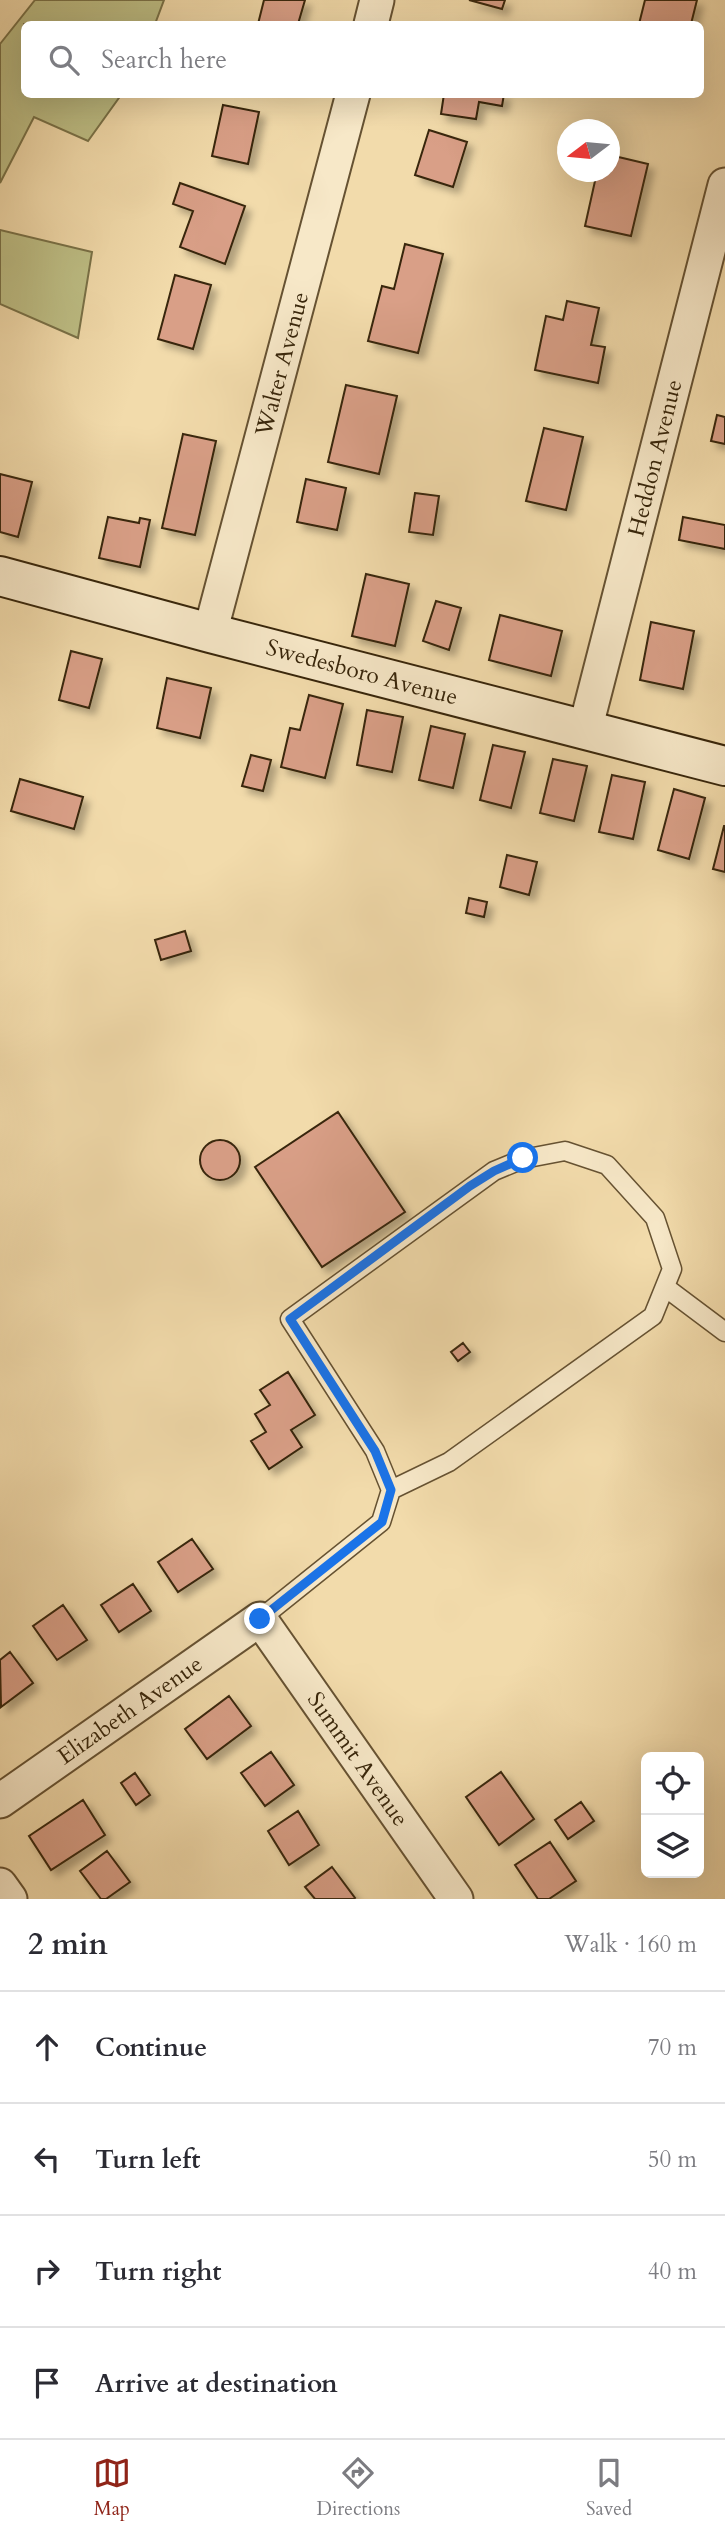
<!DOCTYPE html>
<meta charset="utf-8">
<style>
body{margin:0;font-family:Cardo,serif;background:#f2f2f3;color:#2b2b33}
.controls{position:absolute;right:21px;bottom:21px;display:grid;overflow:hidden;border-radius:10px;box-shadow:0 7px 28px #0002}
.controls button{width:63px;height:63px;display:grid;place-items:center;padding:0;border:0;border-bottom:2px solid #e1e1e2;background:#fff;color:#2b2b33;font:35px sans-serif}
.compass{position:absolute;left:557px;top:119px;width:63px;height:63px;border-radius:50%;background:#fff;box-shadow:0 7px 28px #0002;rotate:254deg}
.stop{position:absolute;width:21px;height:21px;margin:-16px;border:5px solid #1a73e8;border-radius:50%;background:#fff}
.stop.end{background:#1a73e8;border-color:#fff;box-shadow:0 2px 7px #0008}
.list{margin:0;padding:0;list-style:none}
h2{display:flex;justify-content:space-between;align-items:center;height:91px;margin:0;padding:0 28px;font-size:30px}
h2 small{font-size:23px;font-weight:400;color:#7c7c81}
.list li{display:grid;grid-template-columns:46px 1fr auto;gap:21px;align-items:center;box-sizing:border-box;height:112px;padding:0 28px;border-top:2px solid #e1e1e2}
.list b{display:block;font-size:26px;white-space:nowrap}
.list em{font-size:23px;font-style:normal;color:#7c7c81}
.icon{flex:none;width:38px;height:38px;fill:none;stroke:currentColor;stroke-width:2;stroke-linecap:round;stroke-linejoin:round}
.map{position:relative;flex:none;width:725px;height:1899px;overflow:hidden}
.search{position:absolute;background:#fff;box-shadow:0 7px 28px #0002;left:21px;right:21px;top:21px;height:77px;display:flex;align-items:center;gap:18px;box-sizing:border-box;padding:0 24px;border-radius:10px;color:#7c7c81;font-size:26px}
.sheet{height:539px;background:#fff}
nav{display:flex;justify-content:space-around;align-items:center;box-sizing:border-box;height:98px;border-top:2px solid #e1e1e2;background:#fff;font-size:19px;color:#7c7c81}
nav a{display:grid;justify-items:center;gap:4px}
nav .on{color:#8f2418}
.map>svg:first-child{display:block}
</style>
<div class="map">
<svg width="725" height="1899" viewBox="0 0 725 1899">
<defs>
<filter id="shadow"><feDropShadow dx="6" dy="6" stdDeviation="3.5" flood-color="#0004"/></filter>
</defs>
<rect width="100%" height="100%" fill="#f2dbab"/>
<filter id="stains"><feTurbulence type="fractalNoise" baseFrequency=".00286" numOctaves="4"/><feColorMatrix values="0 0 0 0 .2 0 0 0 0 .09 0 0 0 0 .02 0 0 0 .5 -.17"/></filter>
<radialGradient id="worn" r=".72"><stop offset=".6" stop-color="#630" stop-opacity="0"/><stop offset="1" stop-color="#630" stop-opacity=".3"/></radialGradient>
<path fill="#bebf86" stroke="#7a7248" stroke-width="2" d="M35 0H164L155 24H24V94L121 95 88 141 34 117 0 183V44Z
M0 230 92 252 78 338 0 304Z"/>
<path fill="#d99f87" stroke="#37250a" stroke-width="2" filter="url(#shadow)" d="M264 0H305L298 24H258Z
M469 0H505L502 9Z
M645 0H697L691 24H639Z
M444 94H504L502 106 479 102 476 119 441 114Z
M223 105 259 112 248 164 212 156Z
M429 130 467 142 453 187 415 175Z
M610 155 648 164 631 236 585 226 597 172H610Z
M180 183 245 206 225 264 180 247 193 211 173 204Z
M405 244 443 254 418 353 368 341 382 286 394 289Z
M175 275 211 285 193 349 158 339Z
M567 301 599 308 591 345 605 347 598 383 535 370 546 316 563 320Z
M346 385 397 396 379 474 328 462Z
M717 415 725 417V444L711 441Z
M544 428 583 437 566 510 526 501Z
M183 434 216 441 195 535 162 528Z
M0 474 32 482 18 537 0 532Z
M306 479 346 488 337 530 297 522Z
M415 493 439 496 433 535 409 532Z
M108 517 139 523 140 518 150 520 140 567 99 558Z
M683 517 725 525V549L679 540Z
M366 574 409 584 395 646 352 636Z
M436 601 461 608 449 650 423 641Z
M500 615 562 631 551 676 489 660Z
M651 622 694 631 683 689 640 680Z
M71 651 102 659 89 708 59 700Z
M167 678 211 688 200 738 157 728Z
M309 695 343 704 325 778 281 767 290 728 300 730Z
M367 710 403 717 392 772 357 765Z
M431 726 465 734 453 788 419 780Z
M493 745 525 752 511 808 480 800Z
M251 755 271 760 263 791 242 786Z
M553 759 587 766 574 821 540 813Z
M612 775 645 782 633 839 599 832Z
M20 779 83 797 74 829 11 811Z
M674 789 705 798 689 859 658 850Z
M724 826H725V872L713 869Z
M507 855 537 862 529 895 500 887Z
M469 898 487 902 484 917 466 913Z
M185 931 191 951 161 960 155 940Z
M338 1112 405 1212 322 1267 255 1167Z
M200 1160a20 20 0 1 1 40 0a20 20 0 1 1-40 0Z
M463 1343 470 1352 458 1361 451 1352Z
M288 1372 315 1415 291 1430 302 1447 269 1469 251 1441 266 1432 255 1414 270 1405 260 1390Z
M192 1539 213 1569 178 1592 158 1562Z
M133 1584 151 1611 119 1632 101 1605Z
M63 1605 87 1640 57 1660 33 1626Z
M10 1652 33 1683 1 1707 0 1660Z
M229 1696 251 1726 207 1759 185 1729Z
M271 1752 294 1785 265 1806 241 1773Z
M501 1772 534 1819 499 1845 466 1797Z
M135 1773 150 1795 136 1805 121 1783Z
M83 1800 105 1835 51 1870 29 1836Z
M581 1802 594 1821 568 1839 555 1820Z
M298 1811 319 1845 289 1865 268 1831Z
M550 1842 576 1881 549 1899H538L515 1865Z
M107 1851 130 1882 106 1899H101L80 1871Z
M332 1867 355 1898 354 1899H315L305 1887Z"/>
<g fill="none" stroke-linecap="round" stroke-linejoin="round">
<g stroke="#665232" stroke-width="21">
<path id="lane" d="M665 1287 725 1332
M260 1619 381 1522 391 1490 375 1451 290 1319 494 1171 523 1159 565 1151 607 1165 655 1218 672 1269 653 1316 449 1462 391 1490"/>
</g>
<g stroke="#665232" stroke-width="37">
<path id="street" d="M371 24 377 0
M210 633 353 94
M585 730 725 185
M0 1801 260 1619 456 1899
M0 1885 10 1899"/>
</g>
<g stroke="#37250a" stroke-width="42">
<path id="secondary" d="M0 576 210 633 725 766"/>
</g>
<use href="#lane" stroke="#f7e8c8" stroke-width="18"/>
<use href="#street" stroke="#f7e8c8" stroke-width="33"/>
<use href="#secondary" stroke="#f7e8c8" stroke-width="38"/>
</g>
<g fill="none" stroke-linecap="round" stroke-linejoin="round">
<path stroke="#1a73e8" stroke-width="9" d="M260 1619 382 1522 391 1490 375 1451 290 1319 470 1186 494 1171 523 1158"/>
</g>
<g text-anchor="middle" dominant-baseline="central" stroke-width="7" stroke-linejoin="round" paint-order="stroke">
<g font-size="23" fill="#37250a" stroke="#f7e8c8">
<text transform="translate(282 364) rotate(-75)">Walter Avenue</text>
<text transform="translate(655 458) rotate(-76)">Heddon Avenue</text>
<text transform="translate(362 672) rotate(15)">Swedesboro Avenue</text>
<text transform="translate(130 1710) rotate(-35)">Elizabeth Avenue</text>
<text transform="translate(358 1759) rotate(55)">Summit Avenue</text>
</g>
</g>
<rect width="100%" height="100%" filter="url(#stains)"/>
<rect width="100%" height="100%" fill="url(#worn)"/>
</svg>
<div class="controls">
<button><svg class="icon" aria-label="locate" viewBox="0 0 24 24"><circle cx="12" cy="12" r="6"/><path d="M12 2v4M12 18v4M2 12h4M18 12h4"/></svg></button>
<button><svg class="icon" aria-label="layers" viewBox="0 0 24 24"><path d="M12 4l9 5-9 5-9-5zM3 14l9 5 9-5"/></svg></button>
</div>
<svg class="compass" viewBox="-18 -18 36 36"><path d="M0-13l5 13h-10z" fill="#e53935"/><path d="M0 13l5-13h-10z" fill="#7c7c81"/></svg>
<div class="stop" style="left:523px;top:1158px"></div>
<div class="stop end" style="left:260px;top:1619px"></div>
<div class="search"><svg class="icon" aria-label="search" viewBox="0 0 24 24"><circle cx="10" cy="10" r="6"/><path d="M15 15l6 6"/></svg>Search here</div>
</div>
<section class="sheet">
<h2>2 min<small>Walk · 160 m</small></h2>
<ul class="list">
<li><svg class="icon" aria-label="ahead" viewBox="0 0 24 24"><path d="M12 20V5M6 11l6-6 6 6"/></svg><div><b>Continue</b></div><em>70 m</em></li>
<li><svg class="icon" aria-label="left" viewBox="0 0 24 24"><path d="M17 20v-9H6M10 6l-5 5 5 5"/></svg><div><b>Turn left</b></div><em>50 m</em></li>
<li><svg class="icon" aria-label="right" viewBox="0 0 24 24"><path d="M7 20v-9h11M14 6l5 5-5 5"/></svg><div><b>Turn right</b></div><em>40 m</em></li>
<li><svg class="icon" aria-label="arrive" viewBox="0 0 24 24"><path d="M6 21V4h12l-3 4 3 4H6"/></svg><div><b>Arrive at destination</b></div></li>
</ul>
</section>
<nav>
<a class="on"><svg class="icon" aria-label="map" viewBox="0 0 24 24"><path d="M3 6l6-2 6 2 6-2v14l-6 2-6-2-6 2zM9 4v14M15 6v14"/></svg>Map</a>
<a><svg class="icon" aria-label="directions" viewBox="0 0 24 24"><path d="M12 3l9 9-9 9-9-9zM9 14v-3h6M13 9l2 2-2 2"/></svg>Directions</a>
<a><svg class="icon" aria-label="saved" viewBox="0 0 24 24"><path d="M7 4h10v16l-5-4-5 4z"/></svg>Saved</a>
</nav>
